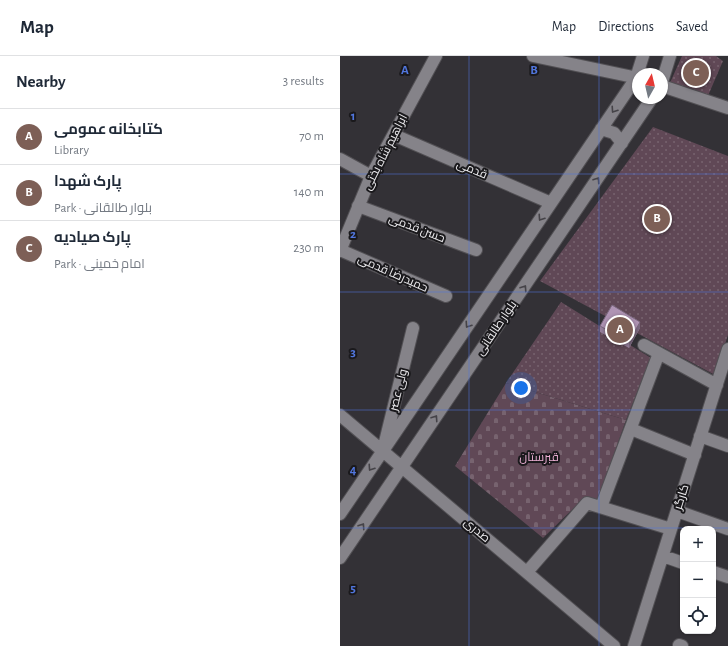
<!DOCTYPE html>
<meta charset="utf-8">
<style>
body{margin:0;font-family:"Alegreya Sans",Cairo,sans-serif;background:#f6f6f7;color:#1f2937}
.controls{position:absolute;right:12px;bottom:12px;display:grid;overflow:hidden;border-radius:8px;box-shadow:0 1px 3px #0004}
.controls button{width:36px;height:36px;display:grid;place-items:center;padding:0;border:0;border-bottom:1px solid #e0e1e3;background:#fff;color:#1f2937;font:20px sans-serif}
.compass{position:absolute;left:292px;top:12px;width:36px;height:36px;border-radius:50%;background:#fff;box-shadow:0 1px 3px #0004;rotate:8deg}
.you{position:absolute;left:181px;top:332px;width:14px;height:14px;margin:-10px;border:3px solid #fff;border-radius:50%;background:#1a73e8;box-shadow:0 0 0 6px #1a73e833}
.badge{display:grid;place-items:center;width:26px;height:26px;border-radius:50%;background:#7d5f56;color:#fff;font-size:13px;font-weight:700}
.pin{position:absolute;translate:-50% -50%;border:2px solid #fff;box-shadow:0 1px 4px #0006}
.list{margin:0;padding:0;list-style:none}
h2{display:flex;justify-content:space-between;align-items:center;height:52px;margin:0;padding:0 16px;font-size:17px}
h2 small{font-size:13px;font-weight:400;color:#747a83}
.list li{display:grid;grid-template-columns:26px 1fr auto;gap:12px;align-items:center;box-sizing:border-box;height:56px;padding:0 16px;border-top:1px solid #e0e1e3}
.list b{display:block;font-size:15px;white-space:nowrap}
.list p{margin:0;font-size:13px;white-space:nowrap;color:#747a83}
.list em{font-size:13px;font-style:normal;color:#747a83}
.icon{flex:none;width:22px;height:22px;fill:none;stroke:currentColor;stroke-width:2;stroke-linecap:round;stroke-linejoin:round}
.map{position:relative;flex:none;width:388px;height:590px;overflow:hidden}
header{display:flex;align-items:center;gap:24px;box-sizing:border-box;height:56px;padding:0 20px;background:#fff;border-bottom:1px solid #e0e1e3}
header strong{font-size:19px}
nav{display:flex;gap:22px;margin-inline-start:auto;font-size:14px}
main{display:flex}
aside{flex:1;background:#fff}
.map>svg:first-child{display:block}
</style>
<header>
<strong>Map</strong>
<nav><a>Map</a><a>Directions</a><a>Saved</a></nav>
</header>
<main>
<aside>
<h2>Nearby<small>3 results</small></h2>
<ul class="list">
<li><span class="badge">A</span><div><b>کتابخانه عمومی</b><p>Library</p></div><em>70 m</em></li>
<li><span class="badge">B</span><div><b>پارک شهدا</b><p>Park · بلوار طالقانی</p></div><em>140 m</em></li>
<li><span class="badge">C</span><div><b>پارک صیادیه</b><p>Park · امام خمینی</p></div><em>230 m</em></li>
</ul>
</aside>
<div class="map">
<svg width="388" height="590" viewBox="0 0 388 590">
<defs>
<pattern id="cemetery-stones" width="16" height="16" patternUnits="userSpaceOnUse"><rect width="16" height="16" fill="#604856"/><path d="M2 7V4a2 2 0 0 1 4 0v3zM10 15v-3a2 2 0 0 1 4 0v3z" fill="#77636f"/></pattern>
<pattern id="park-dots" width="8" height="8" patternUnits="userSpaceOnUse"><rect width="8" height="8" fill="#604856"/><path d="M2 2h.1M6 6h.1" fill="none" stroke="#77636f" stroke-width="1.8" stroke-linecap="round"/></pattern>
</defs>
<rect width="100%" height="100%" fill="#333136"/>
<path fill="url(#cemetery-stones)" d="M166 327 286 364 257 446 245 441 203 482 115 410Z"/>
<path fill="url(#park-dots)" d="M342 0H376L383 5 367 42 329 29Z
M313 71 388 100V279L375 319 200 225Z
M221 246 311 302 286 364 166 327Z"/>
<g fill="none" stroke-linecap="round" stroke-linejoin="round">
<g stroke="#525054" stroke-width="14">
<path id="minor" d="M193 0 298 22
M322 26 330 0
M322 30 388 52
M261 73 274 77 282 87
M54 79 211 147
M0 103 31 120
M18 150 136 194
M0 194 106 240
M0 195 31 120 96 0
M304 289 377 329
M0 359 274 590
M291 373 355 399
M360 380 388 390
M45 386 73 272
M261 451 319 297
M337 455 388 473
M0 458 296 22 303 0
M323 500 343 507
M0 502 312 42
M187 516 247 447 331 473
M373 516 388 521
M339 589 342 590
M294 590 388 293"/>
</g>
<use href="#minor" stroke="#858389" stroke-width="12"/>
</g>
<path fill="#967f9b" d="M260 270 300 272 289 292 260 276Z"/>
<path fill="#7a687e" d="M300 266V272L289 292V286Z"/>
<path fill="#af94b4" stroke="#7a687e" d="M272 249 300 266 289 286 260 270Z"/>
<defs><path id="oneway-chevron" d="M-2-3.5L2.5 0L-2 3.5" fill="none" stroke-width="1.6" stroke-linecap="round" stroke-linejoin="round"/></defs>
<g stroke="#454348">
<use href="#oneway-chevron" transform="translate(274 54) rotate(124)"/>
<use href="#oneway-chevron" transform="translate(257 124) rotate(-56)"/>
<use href="#oneway-chevron" transform="translate(201 162) rotate(124)"/>
<use href="#oneway-chevron" transform="translate(184 232) rotate(-56)"/>
<use href="#oneway-chevron" transform="translate(128 269) rotate(124)"/>
<use href="#oneway-chevron" transform="translate(95 362) rotate(-56)"/>
<use href="#oneway-chevron" transform="translate(31 412) rotate(124)"/>
<use href="#oneway-chevron" transform="translate(22 470) rotate(-56)"/>
</g>
<path fill="none" stroke="#5176de" stroke-width="1" stroke-opacity="0.55" d="M129 0V590M259 0V590M0 118H388M0 236H388M0 354H388M0 472H388"/>
<g text-anchor="middle" dominant-baseline="central" stroke-width="4" stroke-linejoin="round" paint-order="stroke">
<g font-size="12" fill="#edecef" stroke="#1a191c">
<text transform="translate(45 96) rotate(-63)">ابراهیم شاه بختی</text>
<text transform="translate(132 113) rotate(23)">قدمی</text>
<text transform="translate(77 172) rotate(21)">حسن قدمی</text>
<text transform="translate(53 217) rotate(24)">حمیدرضا قدمی</text>
<text transform="translate(156 272) rotate(-56)">بلوار طالقانی</text>
<text transform="translate(58 334) rotate(-76)">ولی عصر</text>
<text transform="translate(341 441) rotate(-73)">کارگر</text>
<text transform="translate(137 474) rotate(40)">صدری</text>
</g>
<g font-size="12" fill="#ebafd3" stroke="#1a191c">
<text x="199" y="401">قبرستان</text>
</g>
</g>
<g font-size="13" text-anchor="middle" font-weight="bold" fill="#5176de" stroke="#1a191c" stroke-width="4" stroke-linejoin="round" paint-order="stroke">
<text x="65" y="18">A</text>
<text x="194" y="18">B</text>
<text x="13" y="64">1</text>
<text x="13" y="182">2</text>
<text x="13" y="300">3</text>
<text x="13" y="418">4</text>
<text x="13" y="536">5</text>
</g>
</svg>
<div class="controls">
<button>+</button>
<button>−</button>
<button><svg class="icon" aria-label="locate" viewBox="0 0 24 24"><circle cx="12" cy="12" r="6"/><path d="M12 2v4M12 18v4M2 12h4M18 12h4"/></svg></button>
</div>
<svg class="compass" viewBox="-18 -18 36 36"><path d="M0-13l5 13h-10z" fill="#e53935"/><path d="M0 13l5-13h-10z" fill="#747a83"/></svg>
<div class="you"></div>
<div class="pin badge" style="left:280px;top:274px">A</div>
<div class="pin badge" style="left:317px;top:163px">B</div>
<div class="pin badge" style="left:356px;top:17px">C</div>
</div>
</main>
